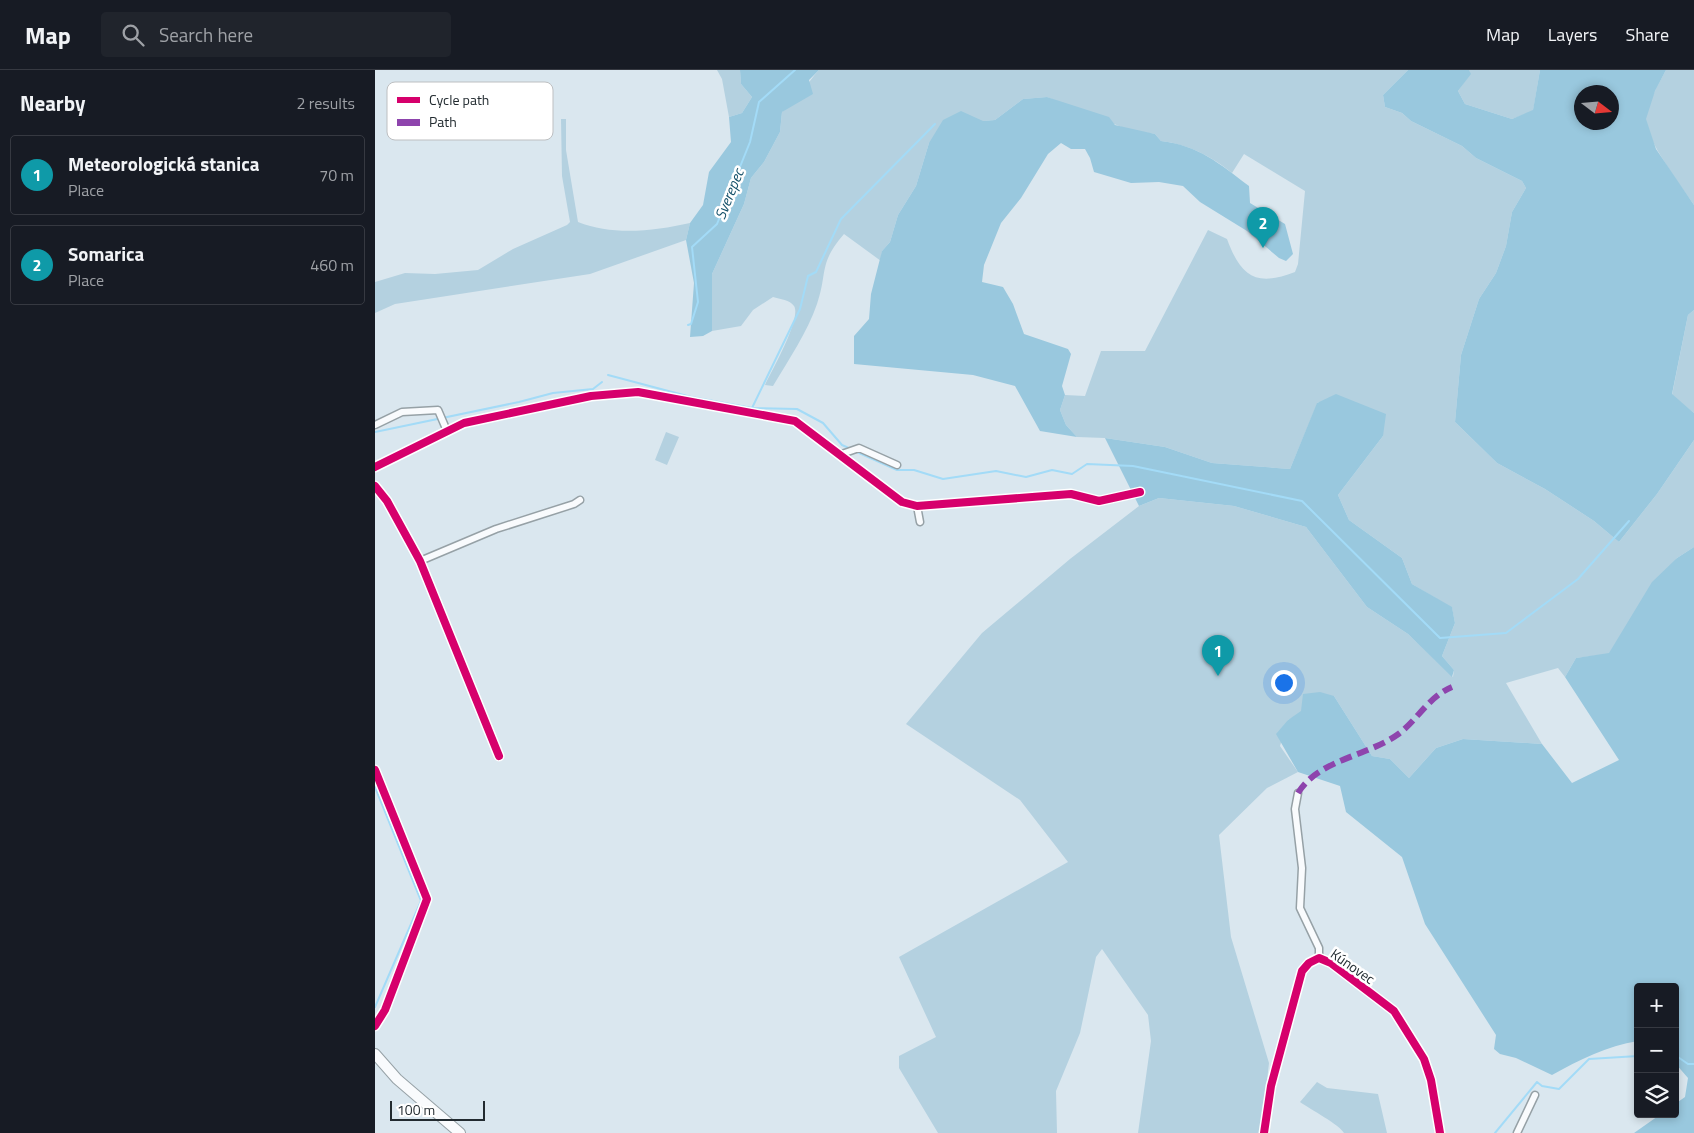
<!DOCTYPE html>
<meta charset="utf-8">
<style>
body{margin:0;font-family:"Titillium Web",sans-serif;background:#20242c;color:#f1f3f6}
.controls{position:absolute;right:15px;bottom:15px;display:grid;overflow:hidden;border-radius:5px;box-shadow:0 2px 8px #0003}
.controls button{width:45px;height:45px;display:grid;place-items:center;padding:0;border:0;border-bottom:1px solid #363941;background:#171b24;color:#f1f3f6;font:25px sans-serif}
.compass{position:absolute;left:1199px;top:15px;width:45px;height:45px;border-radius:50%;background:#171b24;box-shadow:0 2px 8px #0003;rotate:106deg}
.scale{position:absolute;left:15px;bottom:12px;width:95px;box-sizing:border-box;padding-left:5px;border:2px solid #222b30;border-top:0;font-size:14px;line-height:18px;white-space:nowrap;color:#222b30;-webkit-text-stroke:4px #fff;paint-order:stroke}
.you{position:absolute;left:908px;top:612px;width:18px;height:18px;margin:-12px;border:4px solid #fff;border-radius:50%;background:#1a73e8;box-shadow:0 0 0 8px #1a73e833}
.badge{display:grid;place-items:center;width:32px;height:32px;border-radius:50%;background:#626d73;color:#fff;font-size:16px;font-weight:700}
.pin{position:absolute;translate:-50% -41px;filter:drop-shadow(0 1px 2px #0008)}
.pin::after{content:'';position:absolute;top:26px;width:18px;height:15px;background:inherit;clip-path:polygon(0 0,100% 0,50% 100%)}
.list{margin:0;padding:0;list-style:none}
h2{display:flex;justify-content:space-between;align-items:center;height:65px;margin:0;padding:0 20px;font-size:21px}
h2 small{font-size:16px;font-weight:400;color:#9ea1a6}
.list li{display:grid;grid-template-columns:32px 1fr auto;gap:15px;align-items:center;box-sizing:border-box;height:80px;margin:0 10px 10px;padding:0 10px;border:1px solid #363941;border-radius:5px}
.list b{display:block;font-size:19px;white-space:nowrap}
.list p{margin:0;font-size:16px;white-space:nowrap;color:#9ea1a6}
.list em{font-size:16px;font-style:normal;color:#9ea1a6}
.icon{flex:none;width:28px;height:28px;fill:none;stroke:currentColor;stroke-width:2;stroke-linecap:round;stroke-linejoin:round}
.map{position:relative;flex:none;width:1319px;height:1063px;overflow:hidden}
header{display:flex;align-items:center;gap:30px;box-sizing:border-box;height:70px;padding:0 25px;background:#171b24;border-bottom:1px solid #363941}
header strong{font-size:24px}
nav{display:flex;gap:28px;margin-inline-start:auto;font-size:18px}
.search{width:350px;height:45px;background:#20242c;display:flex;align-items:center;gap:12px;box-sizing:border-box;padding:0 18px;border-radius:5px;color:#9ea1a6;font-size:19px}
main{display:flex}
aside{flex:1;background:#171b24}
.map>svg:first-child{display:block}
</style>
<header>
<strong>Map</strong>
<div class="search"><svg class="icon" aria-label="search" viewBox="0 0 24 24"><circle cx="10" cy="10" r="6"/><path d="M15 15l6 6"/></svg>Search here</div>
<nav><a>Map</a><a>Layers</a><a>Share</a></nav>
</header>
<main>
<aside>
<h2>Nearby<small>2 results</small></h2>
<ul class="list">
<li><span class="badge" style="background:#0f9aa8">1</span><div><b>Meteorologická stanica</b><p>Place</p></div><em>70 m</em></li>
<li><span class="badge" style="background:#0f9aa8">2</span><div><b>Somarica</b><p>Place</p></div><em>460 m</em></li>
</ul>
</aside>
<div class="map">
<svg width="1319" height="1063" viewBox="0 0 1319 1063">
<rect width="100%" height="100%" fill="#dae7ef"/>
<path fill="#b4d1e0" d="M342 0H365L366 14 377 27 367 43 354 47 347 9Z
M444 0H1033L1008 25 1010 37 1027 43 1036 51 1087 76 1101 88 1147 111 1151 118 1137 142 1131 176 1121 203 1104 229 1086 285 1080 352 1122 393 1170 419 1219 451 1244 472 1282 424 1319 370V477L1302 488 1256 549 1234 584 1201 588 1190 607 1183 598 1131 613 1167 674 1088 669 1061 678 1034 708 1015 689 997 686 959 626 913 650 905 676 923 702 892 718 844 765 856 867 894 993 886 1063H763L776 971 773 945 727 879 721 887 705 963 681 1021 682 1063H563L524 998V986L561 967 524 887 693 792 645 730 531 654 607 563 695 489 764 436 784 428 859 436 931 457 992 537 1033 564 1078 607 1079 600 1067 586 1080 553 1077 538 1037 514 1027 488 974 450 963 425 1008 366 943 332 915 399 837 393 790 377 730 368 702 367 691 355 685 340 690 325 710 326 726 281H770L833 160 852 169C866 207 881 217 920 202L923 194 930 121 869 84 857 103C836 86 813 74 786 71L780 64 754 60 672 27 648 29 620 50 608 51 554 73 541 116 523 145 515 172 507 181 506 191 469 164C443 194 453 202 442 234 432 263 414 289 398 316L390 315C396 302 427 248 419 236 415 230 405 229 398 227L378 240 366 256 337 261V204L369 134 376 108 389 92 405 62 407 42C423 31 431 14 444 0Z
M1094 0H1165L1158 41 1137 49 1090 34 1083 21 1095 4Z
M1291 0H1319V135C1307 117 1268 67 1271 47 1274 30 1283 15 1291 0Z
M186 49H191V80L203 152C238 166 279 161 315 153L311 170 215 204 20 234 0 243V212L30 203 60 204 103 200 138 179 192 155 195 152 187 106Z
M1319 240V343L1297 325 1313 245Z
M291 362 304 367 292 395 280 390Z
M942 1012 952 1018 1003 1024 1012 1063H969C965 1055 935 1039 925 1032Z"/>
<path fill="#99c8de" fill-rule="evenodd" d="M365 0H444L434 10 438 24 407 42 405 62 389 92 376 108 369 134 337 204V261L328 266 315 267 319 213 311 170 315 153 328 135 334 102 356 72 354 47 367 43 377 27 366 14Z
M1033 0H1094L1096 4 1083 21 1090 34 1137 49 1158 40 1165 0H1291L1280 21 1271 49 1281 79 1319 135V240L1313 245 1297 324 1319 343V370L1282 424 1244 472 1219 451 1170 419 1122 393 1080 352 1086 285 1104 229 1121 203 1131 176 1137 142 1151 118 1147 111 1101 88 1087 76 1036 51 1027 43 1010 37 1008 25ZM1236 22V52H1206V22Z
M672 27 734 47 740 55 780 64 786 71C823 75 845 94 874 116L875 133 910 154 918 184 911 191 904 188 872 161 825 132 808 116 784 112 756 113 719 102 715 88 710 79H696L686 73 673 84 646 128 626 153 609 195 607 212 628 217 638 234 649 264 693 279 696 284 687 316 690 325 685 340 691 355 702 367 665 361 640 316 598 305 479 294V266L494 249 496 224 507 181 515 172 523 145 541 116 554 73 568 50 586 41 608 51 620 50 648 29Z
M961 324 1011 344 1008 366 963 425 974 450 1027 488 1037 514 1077 537 1080 553 1067 586 1079 600 1077 607 1033 564 992 537 931 457 859 436 784 428 764 436 730 368 790 377 837 393 915 399 942 333Z
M1319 477V1063H1259L1286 1044H1300V1034L1310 1027 1313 1008 1300 993V917H1263V971C1232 976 1204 990 1177 1005L1141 988 1125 984 1119 979 1121 965 1050 854 1027 787 971 742 965 716 923 702 901 664 913 650 926 641 928 624 945 622 959 626 997 686 1015 689 1034 708 1061 678 1088 669 1167 674 1197 713 1244 690 1190 607 1201 588 1234 583 1277 512 1302 488Z"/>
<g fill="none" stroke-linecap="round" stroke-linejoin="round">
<path stroke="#a3dbf7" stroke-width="2" d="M313 255 316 254 323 232 317 177 342 154 375 72 384 32 420 0
M233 305 316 327 377 338 422 339 448 353 467 375 476 379
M377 338 425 239 433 206 441 202 466 149 560 54
M0 362 144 332 178 323 218 319 227 312
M482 382 522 400H539L568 409 621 401 651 407 677 400 697 404 712 394 758 396 927 431 1065 568 1131 563 1203 509 1254 451
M0 717 46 831 0 937
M1300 985 1313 994H1319
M1120 1063 1162 1012 1167 1016 1184 1019 1214 989 1263 986"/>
<g stroke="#96a1a6" stroke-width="9">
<path id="minor" d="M0 355 27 342 63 340 72 361
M464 385 484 378 522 395
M0 397 89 353 216 326 263 322 420 351 527 432 542 436 696 424 724 431 765 422
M0 416 12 431 45 491 124 686
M542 436 545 452
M45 491 121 459 199 434 205 430
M0 700 52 829 10 940 0 956
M923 723 920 739 927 798 925 838 944 878V888
M889 1063 896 1016 927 901 934 893 944 888 956 893 1019 941 1049 989 1056 1010 1065 1063
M1142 1063 1160 1025"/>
</g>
<g stroke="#96a1a6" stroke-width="12">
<path id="primary" d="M0 984 22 1009 85 1063"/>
</g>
<use href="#minor" stroke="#f9fbfd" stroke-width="6"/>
<use href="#primary" stroke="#f9fbfd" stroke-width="10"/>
<path stroke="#8e44ad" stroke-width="6" stroke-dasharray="12 6" stroke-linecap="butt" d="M923 723C943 690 992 686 1022 665 1042 651 1053 627 1077 617"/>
<g stroke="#fff" stroke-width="11">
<path id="cycleway" d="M0 397 89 353 216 326 263 322 420 351 527 432 542 436 696 424 724 431 765 422
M0 416 12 431 45 491 124 686
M0 700 52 829 10 940 0 956
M889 1063 896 1016 927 901 934 893 944 888 956 893 1019 941 1049 989 1056 1010 1065 1063"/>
</g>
<use href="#cycleway" stroke="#d6006c" stroke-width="8"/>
</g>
<g text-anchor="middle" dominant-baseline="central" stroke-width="5" stroke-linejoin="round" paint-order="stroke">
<g font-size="14" fill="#222b30" stroke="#fff">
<text transform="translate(978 896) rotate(35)">Kúnovec</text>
</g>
<g font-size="15" font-style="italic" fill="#145069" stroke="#fff">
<text transform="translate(354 124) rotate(-68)">Sverepec</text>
</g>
</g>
<rect x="12" y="12" width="166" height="58" rx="8" fill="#fff" stroke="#bdbfc1" stroke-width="1"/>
<rect x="22" y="27" width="23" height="6" fill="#d6006c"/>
<rect x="22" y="49" width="23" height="7" fill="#8e44ad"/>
<g font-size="14" fill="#222b30">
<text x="54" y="35">Cycle path</text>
<text x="54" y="57">Path</text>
</g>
</svg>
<div class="controls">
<button>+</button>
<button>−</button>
<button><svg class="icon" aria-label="layers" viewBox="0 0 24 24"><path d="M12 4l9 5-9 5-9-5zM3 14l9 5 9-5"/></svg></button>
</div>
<svg class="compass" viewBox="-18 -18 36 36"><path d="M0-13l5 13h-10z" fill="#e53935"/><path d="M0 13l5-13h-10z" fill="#9ea1a6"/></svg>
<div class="scale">100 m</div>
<div class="you"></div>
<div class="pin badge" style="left:843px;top:606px;background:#0f9aa8">1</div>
<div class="pin badge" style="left:888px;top:178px;background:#0f9aa8">2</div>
</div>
</main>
